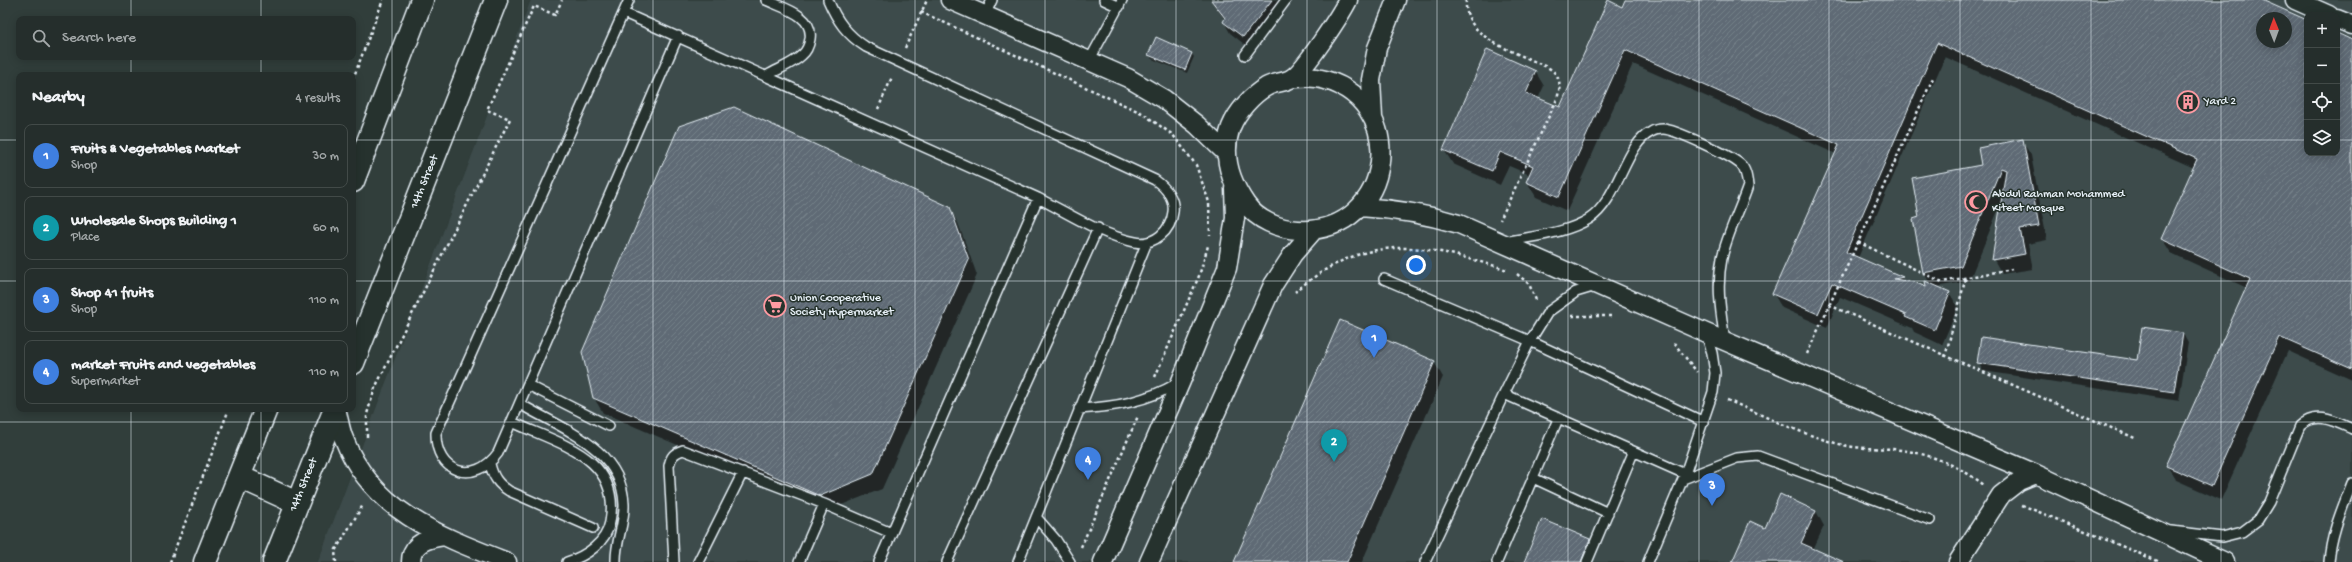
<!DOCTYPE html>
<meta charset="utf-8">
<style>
body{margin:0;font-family:"Gochi Hand",sans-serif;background:#2d3634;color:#f1f3f6}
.controls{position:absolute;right:12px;top:12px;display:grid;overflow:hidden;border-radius:8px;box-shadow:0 2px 10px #0003}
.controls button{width:36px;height:36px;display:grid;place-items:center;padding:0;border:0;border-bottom:1px solid #424a48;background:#252e2c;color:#f1f3f6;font:20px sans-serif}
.compass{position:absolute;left:2256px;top:12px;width:36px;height:36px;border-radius:50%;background:#252e2c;box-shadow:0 2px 10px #0003;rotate:359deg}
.you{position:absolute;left:1416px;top:265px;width:14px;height:14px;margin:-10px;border:3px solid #fff;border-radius:50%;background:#1a73e8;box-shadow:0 0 0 6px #1a73e833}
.badge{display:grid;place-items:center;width:26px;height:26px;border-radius:50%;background:#ff9aa2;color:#fff;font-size:13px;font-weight:700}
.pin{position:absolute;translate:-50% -33px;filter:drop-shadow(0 1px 2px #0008)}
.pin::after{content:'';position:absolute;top:21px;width:14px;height:12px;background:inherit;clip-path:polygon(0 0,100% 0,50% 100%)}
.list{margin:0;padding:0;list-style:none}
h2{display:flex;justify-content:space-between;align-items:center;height:52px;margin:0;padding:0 16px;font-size:17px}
h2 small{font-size:13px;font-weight:400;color:#a3a8a9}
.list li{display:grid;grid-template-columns:26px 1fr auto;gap:12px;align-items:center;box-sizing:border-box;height:64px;margin:0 8px 8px;padding:0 8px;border:1px solid #424a48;border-radius:8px}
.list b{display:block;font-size:15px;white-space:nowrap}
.list p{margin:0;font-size:13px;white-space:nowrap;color:#a3a8a9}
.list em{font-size:13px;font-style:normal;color:#a3a8a9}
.icon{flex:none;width:22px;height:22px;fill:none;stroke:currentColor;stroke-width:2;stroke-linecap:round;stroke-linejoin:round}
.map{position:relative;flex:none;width:2352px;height:562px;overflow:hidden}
.search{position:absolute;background:#252e2c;box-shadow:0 2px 10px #0003;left:16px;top:16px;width:340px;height:44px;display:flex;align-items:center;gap:10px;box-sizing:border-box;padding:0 14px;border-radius:8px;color:#a3a8a9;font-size:15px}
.panel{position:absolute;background:#252e2c;box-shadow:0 2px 10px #0003;left:16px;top:72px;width:340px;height:340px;border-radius:8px}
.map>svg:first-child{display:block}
</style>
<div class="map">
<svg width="2352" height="562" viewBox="0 0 2352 562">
<defs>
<pattern id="building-hatch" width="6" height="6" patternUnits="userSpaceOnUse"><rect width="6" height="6" fill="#5e6b75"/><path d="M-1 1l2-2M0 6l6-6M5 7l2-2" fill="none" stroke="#758189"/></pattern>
</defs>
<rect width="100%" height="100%" fill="#313e3b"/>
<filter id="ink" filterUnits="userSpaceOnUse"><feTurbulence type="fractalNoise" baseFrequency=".025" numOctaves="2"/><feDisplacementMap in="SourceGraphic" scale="8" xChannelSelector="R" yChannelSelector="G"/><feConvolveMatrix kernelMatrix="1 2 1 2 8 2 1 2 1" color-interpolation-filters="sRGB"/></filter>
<g filter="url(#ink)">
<path fill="#3e4c4c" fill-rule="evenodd" d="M531 0H2352V562H318ZM2307 15H2337V153H2307ZM2262 18H2286V42H2262Z"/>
<path fill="#0007" fill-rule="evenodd" d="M1211 0H1285L1249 48 1230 33 1224 22 1225 20Z
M1626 0H2260L2307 21V153H2337V34L2352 41V380L2288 351 2221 500 2176 480 2167 466 2247 288 2171 253 2162 239 2194 168 1945 57 1858 258 1902 278 1904 281 1927 289 1931 285 1924 273 1921 218 1982 165 2022 141 2031 155 2047 240 2028 244 2033 269 2002 274 1994 260 2002 201 1969 281 1936 287 1949 292 1958 307 1942 345 1914 332 1912 328 1840 297 1827 328 1782 308 1773 293 1836 154 1633 64 1567 211 1536 197 1527 182 1530 175 1509 166 1500 185 1453 164 1444 150 1535 71 1544 86 1538 99 1560 109ZM2262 18H2286V42H2262Z
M1192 54 1194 57 1187 73 1152 59 1149 55Z
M949 207 958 223 977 275 882 489 829 510 603 413 594 398Z
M2183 334 2188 343 2179 401 1983 371 1978 362 2137 361Z
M1434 362 1443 377 1362 562H1235Z
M1816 511 1824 526 1813 550 1841 562H1733L1765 529Z
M1589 540 1594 547 1587 562H1528Z"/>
<path fill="url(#building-hatch)" stroke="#e8f1f8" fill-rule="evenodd" d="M1211 0H1272L1243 37 1223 22 1225 18Z
M1608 0 1622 7 1625 0H2262L2307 20V153H2337V33L2352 40V369L2279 337 2212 486 2166 466 2250 279 2161 239 2197 159 1937 43 1846 252 1903 277 1894 279 1914 282 1926 287 1925 281 1950 292 1934 331 1933 329 1905 317 1906 315 1832 283 1818 314 1772 294 1839 145 1625 50 1559 197 1526 182 1533 166 1500 152 1492 171 1443 150 1487 49 1536 71 1526 93 1560 107ZM2262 18H2286V42H2262Z
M1156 37 1192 53 1185 70 1148 55Z
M734 107 950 207 969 260 873 474 820 496 593 398 582 352 679 126Z
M2023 139 2039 226 2020 229 2025 254 1992 260 2006 170 2001 168 1961 266 1923 273 1913 219 1919 217 1912 178 1981 165 1978 148Z
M1340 320 1435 361 1347 562H1234Z
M2142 327 2183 333 2174 392 1977 363 1981 337 2137 360Z
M1780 494 1816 511 1801 543 1844 562H1732L1750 521 1765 528Z
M1542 519 1590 539 1581 562H1524Z"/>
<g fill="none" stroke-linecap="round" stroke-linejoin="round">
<g stroke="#e8f1f8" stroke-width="12">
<path id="lane" d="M629 0 436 433C435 473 474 486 498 453L678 36
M766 0C783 8 814 15 810 39 809 45 807 51 802 55 793 64 778 69 768 75
M1104 0 1119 7
M624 13 1038 198C1068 213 1101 235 1135 242 1154 246 1171 231 1173 212 1175 198 1166 188 1155 180L866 47C847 35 837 21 828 0
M985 15 992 0
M1245 55 1286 0
M1089 61 1122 0
M1505 242C1532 236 1565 234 1589 219 1618 201 1626 143 1651 132 1654 130 1660 129 1663 129 1675 129 1731 156 1740 164 1746 169 1747 178 1748 186 1740 210 1727 234 1722 258 1716 287 1721 313 1725 341
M1384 279 1530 341 1704 422
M528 385 609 426
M1504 394 1685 474
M520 404C562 429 622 448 624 504 625 524 615 542 616 562
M1079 409C1116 407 1147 401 1178 383
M512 422C559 444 622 457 610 522 606 543 586 556 567 562
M490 464C493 477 498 484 509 491L593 528
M1533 478 1608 513
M1683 479 1737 458 1758 456 1930 520
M1036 517 1056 540 1070 562
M2171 531 2222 537 2242 532 2258 520 2269 502 2300 426C2316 411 2334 421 2352 429
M674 562 669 466C671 456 674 453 683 450L824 504 891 533
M698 562 743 472
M799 562 824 504
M879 562 1038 198
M947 562 1098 228
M1018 562 1147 242
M1425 562 1504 394 1530 341 1548 312 1576 292 1596 286
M1497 562 1558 419
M1587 562 1633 453
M1648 562 1685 474 1713 392 1715 373 1712 353 1706 333
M2329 562C2331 534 2342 509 2352 483"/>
</g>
<g stroke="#e8f1f8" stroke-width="21">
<path id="street" d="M950 0 1128 78 1164 99 1197 125 1227 154
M2295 0 2329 15
M2337 19 2352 25
M1293 78C1301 78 1310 77 1317 78 1412 96 1396 235 1298 230 1279 229 1257 220 1246 204 1230 181 1221 155 1231 127 1237 112 1252 95 1266 87 1274 82 1285 83 1292 78 1304 71 1341 14 1348 0
M1373 118 1371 80 1377 48 1396 0
M1360 207C1395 209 1426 214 1459 224L1706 333 2036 474 2225 562
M336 409C339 419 340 430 344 439 372 511 440 536 507 562
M411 562C411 543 428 538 444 536
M1103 562 1181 381 1227 268 1235 218 1234 188
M1149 562 1273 285 1293 254 1313 231
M1958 562 2001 495 2019 481 2036 474"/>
</g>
<g stroke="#e8f1f8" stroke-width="25">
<path id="secondary" d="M353 181 422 0
M353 363 496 0
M240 477 297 503
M205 562 266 409
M274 562 335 409"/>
</g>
<path stroke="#e8f1f8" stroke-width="2.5" stroke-dasharray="3 3" stroke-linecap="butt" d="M1466 0C1463 37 1511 50 1538 63 1545 66 1555 70 1558 78 1561 85 1559 92 1557 99L1500 220
M921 12 1142 113 1173 135 1196 165 1209 202 1210 235
M905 48 927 0
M353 79 383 0
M878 109 892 77
M1858 242 1942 282 2012 269
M1517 274 1529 284 1536 300
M1295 292C1350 245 1398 239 1466 258 1480 262 1494 265 1507 270
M1829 305 2137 439
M1572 316H1612
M1674 343 1697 372
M1807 354 1933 78
M1945 357 1966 277
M1155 377 1199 276 1208 246
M1727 400C1765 416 1802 435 1843 445 1859 449 1875 448 1892 449 1926 452 1957 464 1984 485
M367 437V414L375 388 510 119 487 110 534 6 555 15 562 0
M2022 505 2160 562
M1081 547 1138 416
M170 562 229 409
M336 562 335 551 363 505"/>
<use href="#lane" stroke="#26332d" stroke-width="9"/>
<use href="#street" stroke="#26332d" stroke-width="18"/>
<use href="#secondary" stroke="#26332d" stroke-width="22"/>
</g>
</g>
<path fill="none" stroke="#e8f1f8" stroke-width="1" stroke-opacity="0.55" d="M131 0V19M261 0V19M392 0V562M523 0V562M653 0V562M784 0V562M915 0V562M1045 0V562M1176 0V562M1307 0V562M1437 0V562M1568 0V562M1699 0V562M1829 0V562M1960 0V562M2091 0V562M2221 0V562M131 57V75M261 57V75M0 140H19M353 140H2307M2337 140H2352M0 281H19M353 281H2352M131 409V562M261 409V562M0 422H2352"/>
<defs>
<g id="building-ring" transform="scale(1.15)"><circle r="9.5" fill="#26332d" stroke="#ff9aa2" stroke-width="1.5"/><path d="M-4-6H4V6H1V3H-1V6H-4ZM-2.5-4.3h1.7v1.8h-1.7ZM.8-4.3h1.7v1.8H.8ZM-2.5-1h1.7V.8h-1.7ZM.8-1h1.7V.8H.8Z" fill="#ff9aa2"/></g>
<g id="mosque-ring" transform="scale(1.15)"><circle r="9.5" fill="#26332d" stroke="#ff9aa2" stroke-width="1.5"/><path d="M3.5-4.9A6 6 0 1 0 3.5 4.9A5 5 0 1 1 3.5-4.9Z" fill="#ff9aa2"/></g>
<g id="supermarket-ring" transform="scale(1.15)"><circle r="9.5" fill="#26332d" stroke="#ff9aa2" stroke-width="1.5"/><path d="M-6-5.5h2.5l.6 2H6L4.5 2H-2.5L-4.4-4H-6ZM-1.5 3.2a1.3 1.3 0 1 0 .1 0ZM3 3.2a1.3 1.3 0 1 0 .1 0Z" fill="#ff9aa2"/></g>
</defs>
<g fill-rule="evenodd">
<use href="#building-ring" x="2188" y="102"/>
<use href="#mosque-ring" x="1976" y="202"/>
<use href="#supermarket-ring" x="775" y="306"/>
</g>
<g text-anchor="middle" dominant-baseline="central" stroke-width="3" stroke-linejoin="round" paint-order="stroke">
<g font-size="12" fill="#e8f1f8" stroke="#26332d" text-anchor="start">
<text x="2204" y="102">Yard 2</text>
<text x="1992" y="195">Abdul Rahman Mohammed<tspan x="1992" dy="14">Kiteet Mosque</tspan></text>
<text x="790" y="299">Union Cooperative<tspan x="790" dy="14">Society Hypermarket</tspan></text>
</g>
<g font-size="12" fill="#e8f1f8" stroke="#26332d">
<text transform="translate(425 182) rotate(-68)">14th Street</text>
<text transform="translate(304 485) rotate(-68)">14th Street</text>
</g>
</g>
</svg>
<div class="controls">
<button>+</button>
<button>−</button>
<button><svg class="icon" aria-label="locate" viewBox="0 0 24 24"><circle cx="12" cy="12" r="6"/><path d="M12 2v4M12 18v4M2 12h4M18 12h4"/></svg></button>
<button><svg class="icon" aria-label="layers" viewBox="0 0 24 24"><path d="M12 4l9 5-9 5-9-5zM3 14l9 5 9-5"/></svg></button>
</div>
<svg class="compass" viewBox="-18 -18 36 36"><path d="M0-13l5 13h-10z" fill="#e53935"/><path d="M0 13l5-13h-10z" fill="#a3a8a9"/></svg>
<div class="you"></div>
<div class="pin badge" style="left:1374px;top:358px;background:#3f7fe0">1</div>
<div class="pin badge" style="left:1334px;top:462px;background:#0f9aa8">2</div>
<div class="pin badge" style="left:1712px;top:506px;background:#3f7fe0">3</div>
<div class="pin badge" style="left:1088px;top:480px;background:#3f7fe0">4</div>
<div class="search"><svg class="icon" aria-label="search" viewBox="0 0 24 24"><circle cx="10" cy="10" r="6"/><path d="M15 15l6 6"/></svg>Search here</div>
<section class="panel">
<h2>Nearby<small>4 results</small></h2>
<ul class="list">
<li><span class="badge" style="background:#3f7fe0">1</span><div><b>Fruits &amp; Vegetables Market</b><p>Shop</p></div><em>30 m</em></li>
<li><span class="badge" style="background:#0f9aa8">2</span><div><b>Wholesale Shops Building 1</b><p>Place</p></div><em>60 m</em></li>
<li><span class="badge" style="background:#3f7fe0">3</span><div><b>Shop 41 fruits</b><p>Shop</p></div><em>110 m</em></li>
<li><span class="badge" style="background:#3f7fe0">4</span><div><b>market Fruits and vegetables</b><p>Supermarket</p></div><em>110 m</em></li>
</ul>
</section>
</div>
